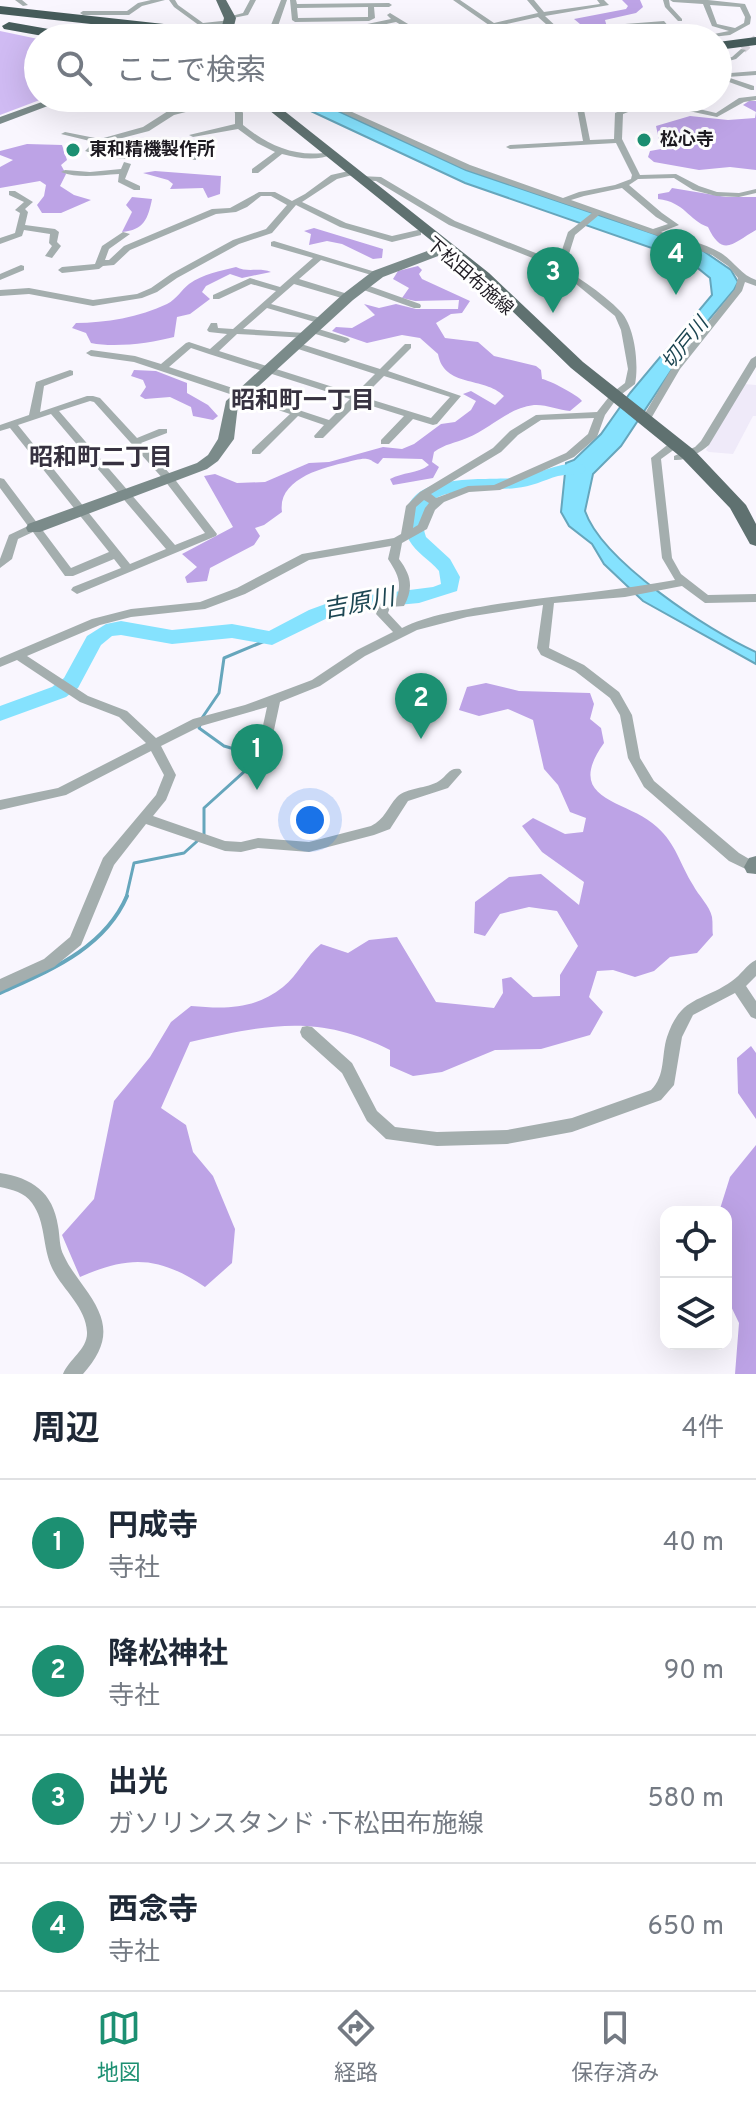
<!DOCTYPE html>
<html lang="ja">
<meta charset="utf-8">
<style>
body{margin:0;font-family:Overpass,"Noto Sans JP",sans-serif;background:#f2f2f3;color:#1f2937}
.controls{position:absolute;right:24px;bottom:24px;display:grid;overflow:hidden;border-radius:16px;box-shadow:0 8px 32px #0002}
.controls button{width:72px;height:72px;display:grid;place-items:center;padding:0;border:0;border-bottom:2px solid #e0e1e3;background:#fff;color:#1f2937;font:40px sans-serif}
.you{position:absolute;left:310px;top:820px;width:28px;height:28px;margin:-20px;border:6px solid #fff;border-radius:50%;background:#1a73e8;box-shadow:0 0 0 12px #1a73e833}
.badge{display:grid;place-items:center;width:52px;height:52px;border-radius:50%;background:#1c9072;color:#fff;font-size:26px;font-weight:700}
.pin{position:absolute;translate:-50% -66px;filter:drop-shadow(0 2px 4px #0008)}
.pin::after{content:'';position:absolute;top:42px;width:28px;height:24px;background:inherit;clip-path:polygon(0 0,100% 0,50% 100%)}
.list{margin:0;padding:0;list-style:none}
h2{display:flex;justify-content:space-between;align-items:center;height:104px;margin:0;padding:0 32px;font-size:34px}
h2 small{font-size:26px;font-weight:400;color:#747a83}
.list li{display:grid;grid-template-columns:52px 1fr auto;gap:24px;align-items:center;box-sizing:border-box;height:128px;padding:0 32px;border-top:2px solid #e0e1e3}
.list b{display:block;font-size:30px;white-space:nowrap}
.list p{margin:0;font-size:26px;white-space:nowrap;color:#747a83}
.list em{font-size:26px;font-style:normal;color:#747a83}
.icon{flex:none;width:44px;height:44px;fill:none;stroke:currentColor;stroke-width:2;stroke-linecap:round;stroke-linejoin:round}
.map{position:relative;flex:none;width:756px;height:1374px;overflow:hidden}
.search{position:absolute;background:#fff;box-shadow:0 8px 32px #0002;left:24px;right:24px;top:24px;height:88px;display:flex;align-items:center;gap:20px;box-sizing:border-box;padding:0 28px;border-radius:44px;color:#747a83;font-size:30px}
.sheet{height:616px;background:#fff}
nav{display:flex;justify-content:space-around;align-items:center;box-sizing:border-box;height:112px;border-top:2px solid #e0e1e3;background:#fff;font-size:22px;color:#747a83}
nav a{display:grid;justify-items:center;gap:4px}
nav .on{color:#1c9072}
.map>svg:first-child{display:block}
</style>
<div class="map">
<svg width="756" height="1374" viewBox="0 0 756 1374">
<rect width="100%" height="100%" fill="#f9f6fe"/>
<path fill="#efeaf9" d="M744 384 756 385V416H753L733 454 709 452 706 450Z"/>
<path fill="#d0bbf3" d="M0 31 38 39V98H45L0 115Z"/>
<path fill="#bda3e6" d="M622 0H640L643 7 636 13 605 20 607 27 601 34H592L574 19 626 9 628 6Z
M749 101H756V170L730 167 699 170 654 162 648 157 650 151 661 149 656 126 690 116 728 120 755 118 756 112 743 105Z
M27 144 62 145 67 160 61 165 66 174 60 186 74 195 91 200 61 213H42L37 205 44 196 46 185 40 181 0 188V167L13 160 0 155V151Z
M155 171 221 176 220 194 208 198 203 188 170 189 173 184 168 180 143 173Z
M672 188 726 197H756V230C734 242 723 259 708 227 688 220 685 202 658 199V194L669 192Z
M132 197 152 199C148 219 144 230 122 232L132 212 126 205Z
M314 228 383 249 382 258 373 259 342 244 327 241 309 245 311 234 304 231Z
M418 266 422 270 419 274 422 279 470 301 462 313 451 314 436 323 445 338 478 342 494 356 536 366 541 370 542 379C549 380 578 395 582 401L570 411C559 410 545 404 534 405 508 408 491 428 467 438 455 443 445 444 434 452L432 462 439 467 433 478 393 485 390 479C403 472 417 474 429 465L422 459 383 458 378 464C374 463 371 459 367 459 362 458 352 461 348 462 324 467 277 479 282 512L264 525 255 528 260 536 254 545 210 568 207 581 187 583 185 577 197 567 182 554 233 527 204 476 215 474 237 483 265 482 309 463 329 462 383 447 402 449 414 444 441 424 455 422 471 410 476 401 463 394 471 391 495 405 504 396C484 376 444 388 438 354L420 338 402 335 367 343 332 331 336 327 352 328 375 315 364 304 379 308 396 304 416 309H458L459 300 415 301 402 298 409 288 393 279 398 271Z
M236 267C248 273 259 267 271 272L242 278 230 274 206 286 202 292 210 299 190 314 177 317 174 337C151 343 115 348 91 343L86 333 72 328 76 323C105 323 140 317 167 304 177 299 181 290 189 284 203 274 220 271 236 267Z
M134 370 156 371 187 383V393L208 405 218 416 213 420 193 416 191 407 170 397 145 399 140 396 146 387 143 380 131 376Z
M486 683 519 691 590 693 594 704 590 719 601 728 604 743C562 802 628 799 657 827 676 844 680 864 693 885 698 895 710 906 712 917 713 923 712 930 713 935L697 953 670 957 654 971 635 977 613 970 597 971 589 997 603 1012 590 1035 541 1049 495 1050 442 1072 413 1076 390 1066V1050C317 1013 266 1025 190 1042L161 1108 186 1125 193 1152 213 1176 235 1229 232 1263 205 1287C159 1256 130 1255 80 1277L62 1235 94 1199 114 1101 150 1057 171 1022 191 1006C225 1009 254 1010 283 987 298 975 306 956 321 944L348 953 369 940 397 937 436 1002 494 1008 503 993 502 979 511 977 533 997 560 996V975L578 946 557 911 529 907 500 914 485 936 474 933 475 902 509 877 541 874 579 905 584 882 542 852 522 826 533 818 565 834 583 832 586 818 570 812 558 785 544 769 533 720 508 709 479 716 459 710 467 687Z
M751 1046 756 1053V1119L738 1093 737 1058Z
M756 1145V1374H735L739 1323 726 1296V1212H719L730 1177Z"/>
<path fill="#85e2fe" stroke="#66a6bc" stroke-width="2" d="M283 98H310L466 170 702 250 731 270 738 282 734 290 690 342 621 446 593 474 585 511C602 561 709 631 756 652V664L643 601 604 564 592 544 569 526 561 512 566 463 574 460 601 434 630 393 712 295 710 278 689 261 465 183Z"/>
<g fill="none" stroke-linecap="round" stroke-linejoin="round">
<path stroke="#66a6bc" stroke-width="3" d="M202 718 219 693 224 658 272 638
M126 898 134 863 184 853 204 835V808L256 761 255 755 224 746 199 728 200 725"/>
<path stroke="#66a6bc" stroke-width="4" d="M0 993C50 970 104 949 127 896"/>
<path fill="#85e2fe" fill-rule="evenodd" d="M569 464 583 465 586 469 583 473C575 475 566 474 558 476 544 480 531 487 516 488 485 492 406 480 426 537L450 559 460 577 457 591 419 603 344 610 272 645 232 638 172 644 121 635 112 636 101 645 78 688 66 697 0 721V706L52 687 64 678 87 636 106 624 121 621 172 630 232 624 269 631 309 610 339 599 433 587 441 584 439 571C430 560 416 553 409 540 405 532 405 524 406 515 411 472 484 481 515 478 533 476 550 466 569 464Z"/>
<path stroke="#d8d5dd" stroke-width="7" stroke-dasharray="7 4" stroke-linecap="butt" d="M743 50 756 38"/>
<path fill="#a4aeae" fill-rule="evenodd" d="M15 0H22L28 5 23 6Z
M151 0H165L142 6 129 15H83L80 13 83 11H127L138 3Z
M169 0H175L178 5 203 23 231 20 234 22 231 24 200 26 174 7Z
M250 0H256L248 15 228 19V17L243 13Z
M281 0H287L277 29 353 27 391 19 387 15 390 13 431 38H423L396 22 353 31 277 33V38H271V25Z
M290 0H296L297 4 389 3 392 5 389 7H374L375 18 369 21 295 22 292 20ZM368 7V17L298 18 297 8Z
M453 0H460L494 23 538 13 527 0H534L544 12 600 4 597 0H604L609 5 545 16 560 30 570 28 573 30 572 31 556 33 538 17 498 26 507 38H501L496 30Z
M663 0H669L670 6 682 19V21H678L665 7Z
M670 0H708L745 4 751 17 750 24 730 35 703 38 704 36 729 31 712 26 703 4 673 2ZM710 5 740 7 745 17 744 23 735 28 717 24Z
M664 21 675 34V36L628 38 631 36 668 33 662 25 614 29 609 36 593 38 604 34 612 25Z
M741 49 746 50 736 59 718 64V60L732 57Z
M756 71V75L727 77 754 86V90H751L718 78V74Z
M756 96V100L744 102 717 117 651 103 623 114 622 139 640 175 676 174 699 186 717 192 739 193 756 189V193L739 197 716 196 693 190 674 178 638 179 629 185 662 213 679 225 661 232C681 238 704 243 721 253 735 262 741 275 756 280V286L745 282 742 291 680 369 649 422H643L641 420 673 366 735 289 738 278 728 266 712 255 599 215 575 235 569 254 550 260C574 275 601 291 621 312 635 327 639 365 635 384L618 397 605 415 597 437 574 457 500 490 469 492 444 502 435 510 427 529 402 543 399 559C411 575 414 587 404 606L390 607 388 613 402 628C427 615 463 610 491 605 552 596 614 591 675 580L662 558 651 458 671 442H679V446L661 459 672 558 681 574 708 595 756 594V602L705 603 682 586 625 597 554 603 549 648 584 665 619 692 632 715 640 758 654 781 739 853 756 863V874L729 861 644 787 628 758 620 715 610 698 575 671 541 655 537 648 543 605 467 617 417 630 365 656 320 686 280 702 274 730 282 755 280 758H272L262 730 267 707 201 726 161 746 176 775 166 800 153 816 225 841 241 842 258 838 309 842 371 826C385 819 387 808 397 797 407 787 427 789 439 781 448 775 449 767 460 769L462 772 448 788 408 801 390 829 374 835 309 852 258 848 241 852 225 851 146 824 114 865 81 945 54 967 0 992V979L44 959 70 937 103 858 156 795 164 775 151 751 66 795 0 810V800L58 788 146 743 119 717 80 702 17 660 0 667V658L92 619 131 609 200 602 237 588 302 554 394 538 401 534 406 506 420 492 493 448 510 431 536 415 597 412 612 393 625 383 628 369 621 330 615 316 576 284 540 261 449 225 376 181 360 180 356 178 360 176 381 177 455 221 543 256 562 250 568 232 592 213 464 169 311 98H321L470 165 563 198 579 192 615 185 631 179 632 175 616 143 510 149 506 147 510 145 583 141 576 103 583 105 590 140 614 139 615 113 643 101H639V98H648L692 107 703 98H712L699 109 716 113 739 98ZM622 188 656 217 668 224 653 229 571 200 584 196ZM594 418 588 434 566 453 494 485 468 486 436 498 431 494 501 452 518 435 541 420ZM424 500 429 503 425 508 418 525 413 528 416 507ZM391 546 388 559C397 573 403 583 396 599L381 601 376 614 393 632 357 650 312 680 245 705 193 719 156 738 127 711 88 696 27 656 100 625 131 617 205 609 245 594 309 560Z
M223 98H236L243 113V125C269 146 296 158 330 152L334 154C317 161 300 159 282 154L258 173H252V169L275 152 257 143 238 129 193 137 189 135 235 124V113L229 101 174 115 149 131 103 143 95 150C107 153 121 156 134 154 159 152 173 136 196 156V160H193L177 151 127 159 103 157 85 151 94 142 61 134 65 132 100 139 143 127 168 111Z
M124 162 131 164 125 179 140 186V190H134L118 182 119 174C100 175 79 179 61 172L65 170 90 172 121 169Z
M353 170 357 172 356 174 337 179 302 202 346 223 392 236 418 230 421 231V235L392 242 340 227 296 205 272 233 239 244 177 278 157 292 142 298 93 306 29 294 0 296V290L29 288 93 300 137 294 151 288 171 274 233 240 266 229 287 205 271 196H261L247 207 236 212 216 214 130 250 114 265 103 266 99 269 62 273 58 270 62 267 95 264 102 246 123 232 130 234 109 249 105 260H109L124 246 212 209 230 208 259 192H275L292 201 305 194 331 175Z
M9 191H15L33 202 25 209 28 212 25 225 55 229 59 232 57 242 61 246 52 258 45 256 52 246 49 243 50 234 24 230 22 236 0 244V238L15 233 20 213 15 210 24 202 9 195Z
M274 241 382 274 378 277 321 260 299 279 351 295V299H345L294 284 271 304 324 319V323H318L267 308 243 329 305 333 308 334V338L237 334 219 351 355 394 375 374 292 347V343H298L380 369 405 344H411V348L388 371 461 396 437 424 433 425 413 419 389 444H381V440L404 416 359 402 323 438H315L314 436 324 425 298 416 260 454H252V450L290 414 134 362 91 356 86 353 91 350 135 356 161 364 186 343 189 342 210 349 227 334 209 332 207 330 211 323H217L218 328 233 329 276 291 251 284 219 299H213V295L250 278 280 287 313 258 271 246V242ZM191 348 209 354 350 399 329 420 169 367ZM384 376 450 397 431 418 363 397Z
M21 265 24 266V270L0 280V274Z
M361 283 420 304 421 306 420 308H414L358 288V284Z
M312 327 348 338 350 340 345 343 309 332V328Z
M756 356V367L709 445C700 453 686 461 674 460V456L695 447 701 441 751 359Z
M70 370 73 371V375L44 386 40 412 87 396H93L100 398 137 438 159 429H167V433L141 443 173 477 217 534 216 536 77 594 71 590 73 587 121 568 114 559 73 576H65L33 532 18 539 12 559 0 568V559L9 535 28 526 0 488V478L4 479 71 568 109 552 10 428 0 431V425L29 415 36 382ZM90 401 94 402 165 481 205 533 175 545 59 411ZM51 414 166 549 130 564 18 425Z
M756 960V976L746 986 756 1001V1019L751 1017 735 993 693 1015 682 1037 674 1085 661 1100 572 1132 507 1144 437 1146 386 1139 367 1121 342 1073 302 1037 300 1032 302 1027 307 1026 312 1027 352 1063 377 1111 395 1127 437 1132 507 1130 572 1118 651 1090C666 1075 661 1056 667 1037 681 995 703 1002 732 981 741 975 746 965 756 960Z
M0 1173C32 1178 53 1192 58 1226 60 1236 59 1247 64 1256 69 1267 77 1277 84 1287 109 1321 111 1342 83 1374H63C69 1359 88 1349 87 1332 86 1307 62 1289 52 1268 42 1247 46 1222 32 1203 24 1192 13 1190 0 1187Z"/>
<path fill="#7b8b8a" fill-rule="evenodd" d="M53 98H69L0 124V117Z
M486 98 549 103 612 98C586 114 512 114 486 98Z
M449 243 455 247 454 250 383 277 353 300 238 405 234 439 218 461 207 469 40 532H28L26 528 28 524 197 463 208 455 218 439 226 401 343 294 373 271Z
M756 856V874L747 873 744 867 749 858Z"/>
<path fill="#5f7170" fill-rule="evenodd" d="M216 0H226L236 18 231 38H219L224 18Z
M254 98H268L489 273 583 362 694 450 746 505 756 524V546L750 544 730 508 682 458 571 368 479 279Z"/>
<path fill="#465c5b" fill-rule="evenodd" d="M0 6 255 34 262 38H218L0 14Z
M9 22 77 34 84 38H54L4 29 2 26Z
M756 37V45L718 50V42Z"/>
</g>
<g fill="#1c9072" stroke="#fff" stroke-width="3">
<circle cx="644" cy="140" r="8"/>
<circle cx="73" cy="150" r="8"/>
</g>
<g text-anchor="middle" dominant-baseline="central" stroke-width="6" stroke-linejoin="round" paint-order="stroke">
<g font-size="18" font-weight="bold" fill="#1e1b22" stroke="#fff" text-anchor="start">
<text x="660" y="140">松心寺</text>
<text x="89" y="150">東和精機製作所</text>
</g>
<g font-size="18" fill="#1e1b22" stroke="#fff">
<text transform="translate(469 277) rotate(41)">下松田布施線</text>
</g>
<g font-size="20" font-style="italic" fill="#1c4652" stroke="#fff">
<text transform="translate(686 344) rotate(-51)">切戸川</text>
</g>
<g font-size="24" font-weight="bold" fill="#373240" stroke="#fff">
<text x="303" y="402">昭和町一丁目</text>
<text x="101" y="459">昭和町二丁目</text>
</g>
<g font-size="24" font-style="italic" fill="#1c4652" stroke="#fff">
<text transform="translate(359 605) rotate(-11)">吉原川</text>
</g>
</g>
</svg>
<div class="controls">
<button><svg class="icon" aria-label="locate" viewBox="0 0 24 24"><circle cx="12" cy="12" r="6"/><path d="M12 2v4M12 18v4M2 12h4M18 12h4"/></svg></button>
<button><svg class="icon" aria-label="layers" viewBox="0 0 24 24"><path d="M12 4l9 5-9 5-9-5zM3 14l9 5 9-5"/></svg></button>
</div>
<div class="you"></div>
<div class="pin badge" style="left:257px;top:790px">1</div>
<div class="pin badge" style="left:421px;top:739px">2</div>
<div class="pin badge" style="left:553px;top:313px">3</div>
<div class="pin badge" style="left:676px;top:295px">4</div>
<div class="search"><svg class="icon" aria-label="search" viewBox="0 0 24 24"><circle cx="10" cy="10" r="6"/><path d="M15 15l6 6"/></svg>ここで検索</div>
</div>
<section class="sheet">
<h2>周辺<small>4件</small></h2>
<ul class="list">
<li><span class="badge">1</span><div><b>円成寺</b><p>寺社</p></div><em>40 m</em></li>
<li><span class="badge">2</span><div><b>降松神社</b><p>寺社</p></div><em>90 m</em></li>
<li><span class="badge">3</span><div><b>出光</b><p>ガソリンスタンド · 下松田布施線</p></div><em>580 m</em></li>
<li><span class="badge">4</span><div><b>西念寺</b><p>寺社</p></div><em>650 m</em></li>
</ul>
</section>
<nav>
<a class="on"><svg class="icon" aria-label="map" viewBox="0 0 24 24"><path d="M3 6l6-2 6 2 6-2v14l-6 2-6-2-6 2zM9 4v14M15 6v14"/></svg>地図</a>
<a><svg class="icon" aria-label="directions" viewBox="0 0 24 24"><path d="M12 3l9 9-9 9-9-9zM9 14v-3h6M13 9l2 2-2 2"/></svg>経路</a>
<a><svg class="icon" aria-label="saved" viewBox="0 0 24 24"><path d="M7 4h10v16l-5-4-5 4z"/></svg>保存済み</a>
</nav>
